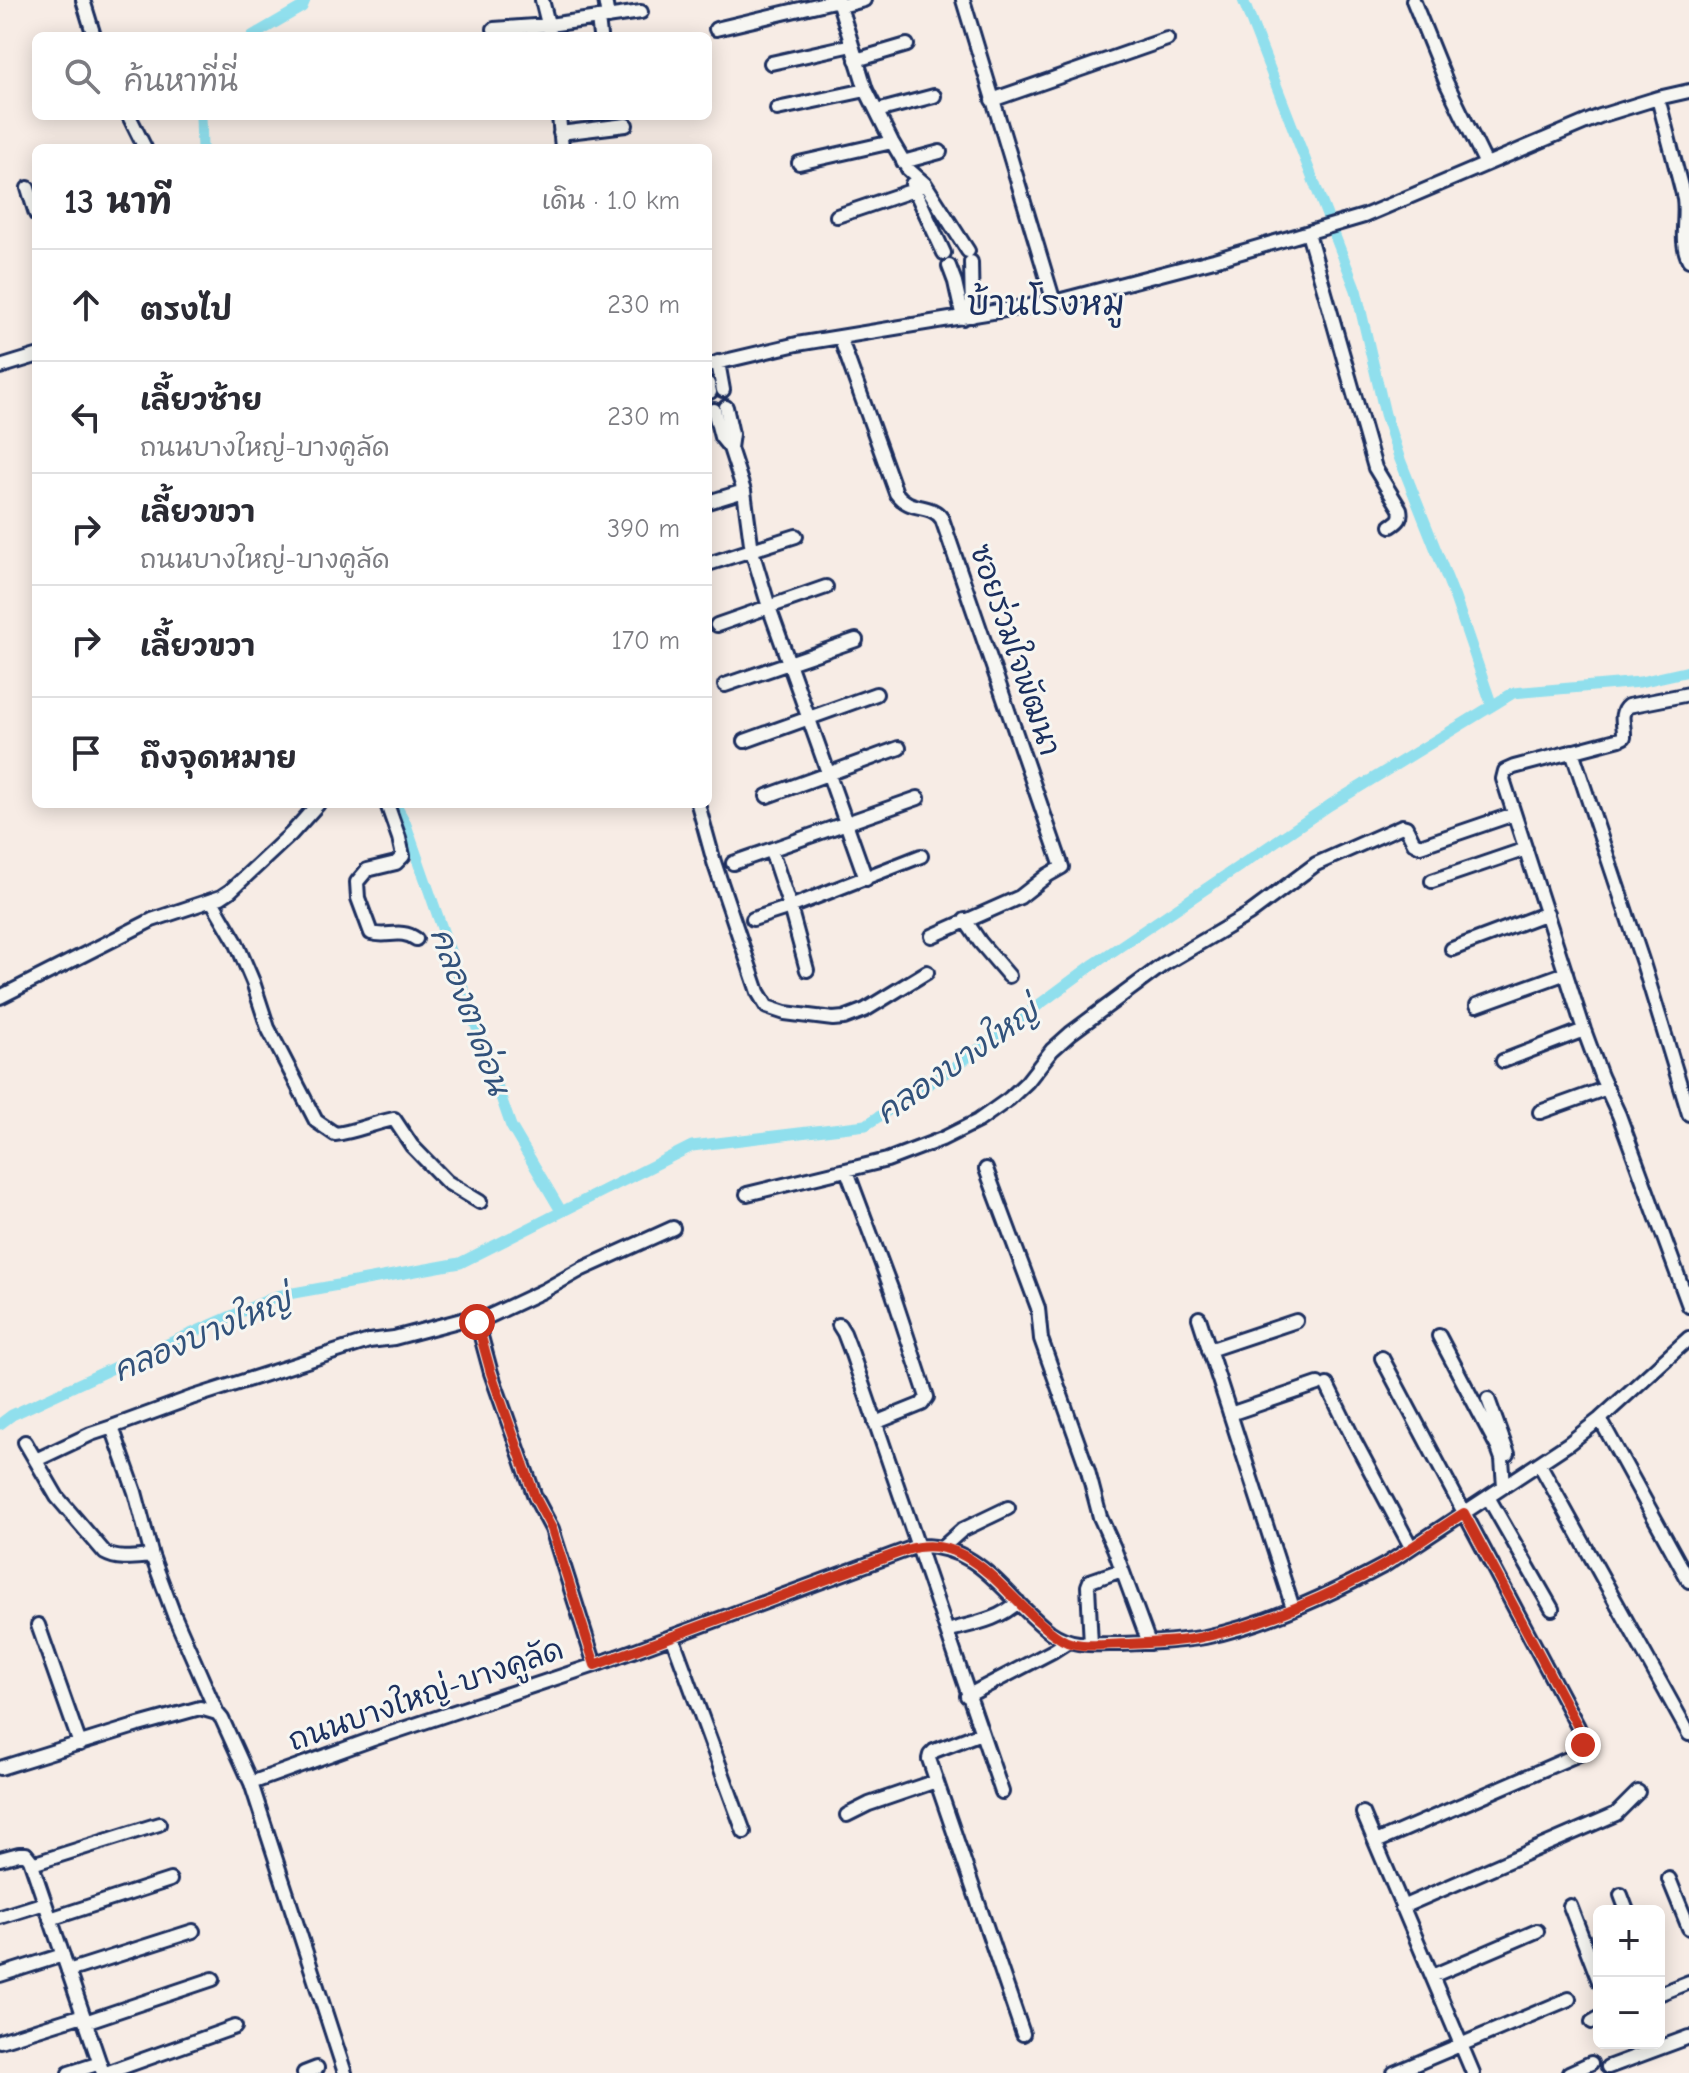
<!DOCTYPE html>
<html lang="th">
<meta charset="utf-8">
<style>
body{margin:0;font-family:"Comic Neue","Playpen Sans Thai",sans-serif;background:#f2f2f3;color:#2b2b33}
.controls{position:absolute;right:24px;bottom:24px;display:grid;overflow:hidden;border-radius:12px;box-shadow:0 4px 20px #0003}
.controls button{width:72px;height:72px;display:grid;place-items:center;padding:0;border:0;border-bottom:2px solid #e1e1e2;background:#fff;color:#2b2b33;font:40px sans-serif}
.stop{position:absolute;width:24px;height:24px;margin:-18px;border:6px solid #c8321e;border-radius:50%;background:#fff}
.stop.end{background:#c8321e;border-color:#fff;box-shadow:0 2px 8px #0008}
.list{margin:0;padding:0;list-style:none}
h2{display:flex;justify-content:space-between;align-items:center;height:104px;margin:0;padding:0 32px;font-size:34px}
h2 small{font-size:26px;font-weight:400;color:#7c7c81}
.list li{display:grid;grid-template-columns:52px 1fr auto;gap:24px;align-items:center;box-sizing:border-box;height:112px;padding:0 32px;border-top:2px solid #e1e1e2}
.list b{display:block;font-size:30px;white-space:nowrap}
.list p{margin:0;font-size:26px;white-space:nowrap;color:#7c7c81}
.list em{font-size:26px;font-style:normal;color:#7c7c81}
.icon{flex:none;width:44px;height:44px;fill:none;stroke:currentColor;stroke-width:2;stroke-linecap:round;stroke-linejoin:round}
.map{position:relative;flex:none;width:1689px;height:2073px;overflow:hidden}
.search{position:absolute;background:#fff;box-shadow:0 4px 20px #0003;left:32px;top:32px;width:680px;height:88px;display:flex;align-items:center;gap:20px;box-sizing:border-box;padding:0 28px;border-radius:12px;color:#7c7c81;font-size:30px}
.panel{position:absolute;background:#fff;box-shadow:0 4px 20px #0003;left:32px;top:144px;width:680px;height:664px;border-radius:12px}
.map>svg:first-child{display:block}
</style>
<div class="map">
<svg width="1689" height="2073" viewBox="0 0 1689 2073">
<rect width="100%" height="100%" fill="#f7ece5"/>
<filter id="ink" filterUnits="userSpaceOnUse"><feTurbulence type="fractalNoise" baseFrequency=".0125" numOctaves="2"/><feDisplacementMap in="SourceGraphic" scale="16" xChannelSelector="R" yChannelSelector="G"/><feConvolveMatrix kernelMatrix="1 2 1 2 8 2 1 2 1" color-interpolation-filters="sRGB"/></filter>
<g filter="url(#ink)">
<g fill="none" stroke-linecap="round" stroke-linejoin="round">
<path stroke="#90dfed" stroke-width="11" d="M1243 0 1356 290 1385 414 1399 457 1455 598 1492 706
M252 36 302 7 305 0
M201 116 202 148
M395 804 405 822 511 1126 561 1211
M0 1424 12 1415 115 1367 277 1296 460 1263 692 1146 866 1125 956 1066 1094 964 1330 805 1513 693 1640 682 1689 671"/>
<g stroke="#1b2f5e" stroke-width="18">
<path id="minor" d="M83 0 94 36
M542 0 551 36
M605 0 608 17
M838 0 866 90 892 142 908 169 925 184 968 251
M963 0 1054 302
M1413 0 1447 84 1486 164
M841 6 864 0
M598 18 600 36
M494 29 549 25 641 12
M716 29 838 0
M856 60 907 45
M771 63 852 45
M1658 98 1684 198C1687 219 1679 241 1689 260
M992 100 1167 39
M777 109 866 90
M877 111 934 96
M129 116 145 148
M559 116 562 148
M560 133 626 125
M903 162 940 152
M799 163 892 142
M912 184 944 253
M28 188 36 214
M837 216 914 190 925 184
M1308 233 1375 468 1400 509C1402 518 1399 521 1391 526
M971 262 972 316
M949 266 955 282 963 318
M840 337 896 493C910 513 931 502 942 519L1062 867 1048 875 1020 897 932 936
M718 362 723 390
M708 365 797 344 1054 302 1214 260 1364 216 1600 116 1658 98 1689 91
M0 367 36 356
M708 384 710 392
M726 407 732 434 730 448
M714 410 721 437 730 448 744 491 752 551 769 607 866 879
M708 502 744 491
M708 564 796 536
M717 625 826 587
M725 685 856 640
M1689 694 1628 706C1618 714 1625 725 1624 737L1620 739 1514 767 1505 771 1503 779 1584 1030 1601 1076 1619 1115 1689 1306
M745 741 876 694
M1572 751 1643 963 1689 1114
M767 796 899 748
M387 804 399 838 403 856 396 863 367 870 357 882 358 898 371 933C387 938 401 928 416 939
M698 804 714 862 758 992 767 1007 785 1013 833 1019 844 1018 865 1010 927 972
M771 850 790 907 807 970
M733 863 918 798
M1432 881 1526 849
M212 901 236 942 253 982 268 1028 316 1121 335 1134C355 1132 373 1123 394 1119L412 1146 447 1182 480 1202
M753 919 790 907 921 856
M965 920 980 942 1009 976
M1452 949 1547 913
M0 997 152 920 221 897 230 891 291 834 318 804
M1477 1005 1566 973
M1503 1061 1584 1030
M1540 1112 1607 1088
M986 1169 1038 1308 1041 1339 1088 1471 1100 1517 1114 1548 1149 1643
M847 1171 892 1291 927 1397 922 1404 875 1423
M747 1194 887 1160 942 1139 978 1121 1009 1099 1027 1082 1052 1050 1071 1033 1164 964 1249 914 1316 864 1402 826 1406 827 1414 843 1420 846 1514 814
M1199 1318 1293 1608
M477 1322 543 1291 582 1269 673 1228
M839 1325 844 1333 852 1354 1002 1792
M1439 1336 1498 1448 1502 1459 1504 1486
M1209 1350 1296 1321
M1327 1385 1354 1440 1411 1547
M1488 1399 1508 1454
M1230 1414 1318 1384
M1600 1419 1689 1581
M112 1427 191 1398 369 1341 394 1338 473 1317 476 1318 491 1373 535 1497 552 1529 595 1665
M25 1442 57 1497 105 1553C119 1561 137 1557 152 1556
M36 1460 91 1434 112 1427 135 1492 152 1556 174 1615 217 1713
M1539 1463 1689 1734
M1488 1497 1552 1609
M943 1547 962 1530 1008 1508
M38 1625 80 1744
M954 1629C977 1623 1000 1619 1018 1602
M672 1636 744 1832
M1091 1644 1088 1586 1090 1581 1122 1570
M967 1696 1053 1651 1067 1642
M981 1733 934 1751 930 1755 929 1759 1023 2034
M0 1768 135 1726 200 1708 217 1713 222 1719 251 1783 370 1740 595 1665 917 1546C980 1543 1006 1599 1050 1632 1071 1647 1095 1644 1120 1644 1148 1643 1177 1642 1205 1637 1265 1625 1331 1594 1385 1565L1568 1444 1600 1419 1689 1338
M251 1783 345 2073
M1363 1813 1473 2073
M847 1815 869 1804 936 1781
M1376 1842 1579 1754 1583 1745 1578 1727 1382 1358
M0 1859 19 1854H26L30 1859 103 2073
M32 1864 159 1824
M1669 1879 1689 1928
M1621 1895 1627 1911
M1570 1906 1599 1981
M1402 1907 1616 1814 1638 1792
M0 1917 45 1903
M50 1919 170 1880
M68 1971 193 1931
M0 1975 63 1955
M1432 1976 1537 1931
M1659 1994 1689 1982
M85 2022 213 1979
M1592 2022 1599 2018
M0 2041 83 2015
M1608 2067 1689 2037
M69 2073 100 2063
M106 2073 235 2027
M304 2073 317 2068
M1394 2073 1569 1999
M1569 2073 1591 2063"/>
</g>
<use href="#minor" stroke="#f6f6f2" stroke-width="12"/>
</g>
</g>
<g fill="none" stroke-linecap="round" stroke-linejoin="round" filter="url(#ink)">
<path stroke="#c8321e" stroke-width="10" d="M477 1322 491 1373 535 1497 552 1529 595 1665 906 1550C964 1531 999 1587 1037 1620 1046 1628 1055 1637 1067 1642 1085 1648 1109 1644 1128 1644 1154 1643 1181 1642 1207 1636 1262 1625 1333 1594 1382 1566 1410 1550 1436 1530 1464 1513L1578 1727 1583 1745"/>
</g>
<g text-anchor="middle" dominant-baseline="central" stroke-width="6" stroke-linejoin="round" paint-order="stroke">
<g font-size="30" fill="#1b2f5e" stroke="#f6f6f2">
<text transform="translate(1015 650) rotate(71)">ซอยร่วมใจพัฒนา</text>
<text transform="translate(426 1695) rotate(-19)">ถนนบางใหญ่-บางคูลัด</text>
</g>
<g font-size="32" font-style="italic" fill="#32527b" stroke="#f6f6f2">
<text transform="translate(470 1011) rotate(70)">คลองตาด่อน</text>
<text transform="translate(957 1062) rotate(-35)">คลองบางใหญ่</text>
<text transform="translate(202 1335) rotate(-23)">คลองบางใหญ่</text>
</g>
<g font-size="34" fill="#1b2f5e" stroke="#f6f6f2">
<text x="1046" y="304">บ้านโรงหมู</text>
</g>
</g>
</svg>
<div class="controls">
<button>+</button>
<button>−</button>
</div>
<div class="stop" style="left:477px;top:1322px"></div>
<div class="stop end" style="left:1583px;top:1745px"></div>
<div class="search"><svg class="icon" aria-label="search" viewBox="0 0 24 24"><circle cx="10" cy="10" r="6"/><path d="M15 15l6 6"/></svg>ค้นหาที่นี่</div>
<section class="panel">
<h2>13 นาที<small>เดิน · 1.0 km</small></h2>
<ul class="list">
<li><svg class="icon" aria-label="ahead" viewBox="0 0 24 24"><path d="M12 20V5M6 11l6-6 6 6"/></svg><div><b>ตรงไป</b></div><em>230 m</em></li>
<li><svg class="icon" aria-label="left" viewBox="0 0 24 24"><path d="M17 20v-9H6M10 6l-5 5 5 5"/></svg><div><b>เลี้ยวซ้าย</b><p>ถนนบางใหญ่-บางคูลัด</p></div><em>230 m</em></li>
<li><svg class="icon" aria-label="right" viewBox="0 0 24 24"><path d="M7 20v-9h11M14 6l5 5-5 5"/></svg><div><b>เลี้ยวขวา</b><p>ถนนบางใหญ่-บางคูลัด</p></div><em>390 m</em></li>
<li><svg class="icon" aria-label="right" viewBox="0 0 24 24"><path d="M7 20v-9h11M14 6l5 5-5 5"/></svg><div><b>เลี้ยวขวา</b></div><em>170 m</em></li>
<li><svg class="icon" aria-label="arrive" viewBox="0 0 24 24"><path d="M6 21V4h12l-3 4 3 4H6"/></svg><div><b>ถึงจุดหมาย</b></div></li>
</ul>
</section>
</div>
